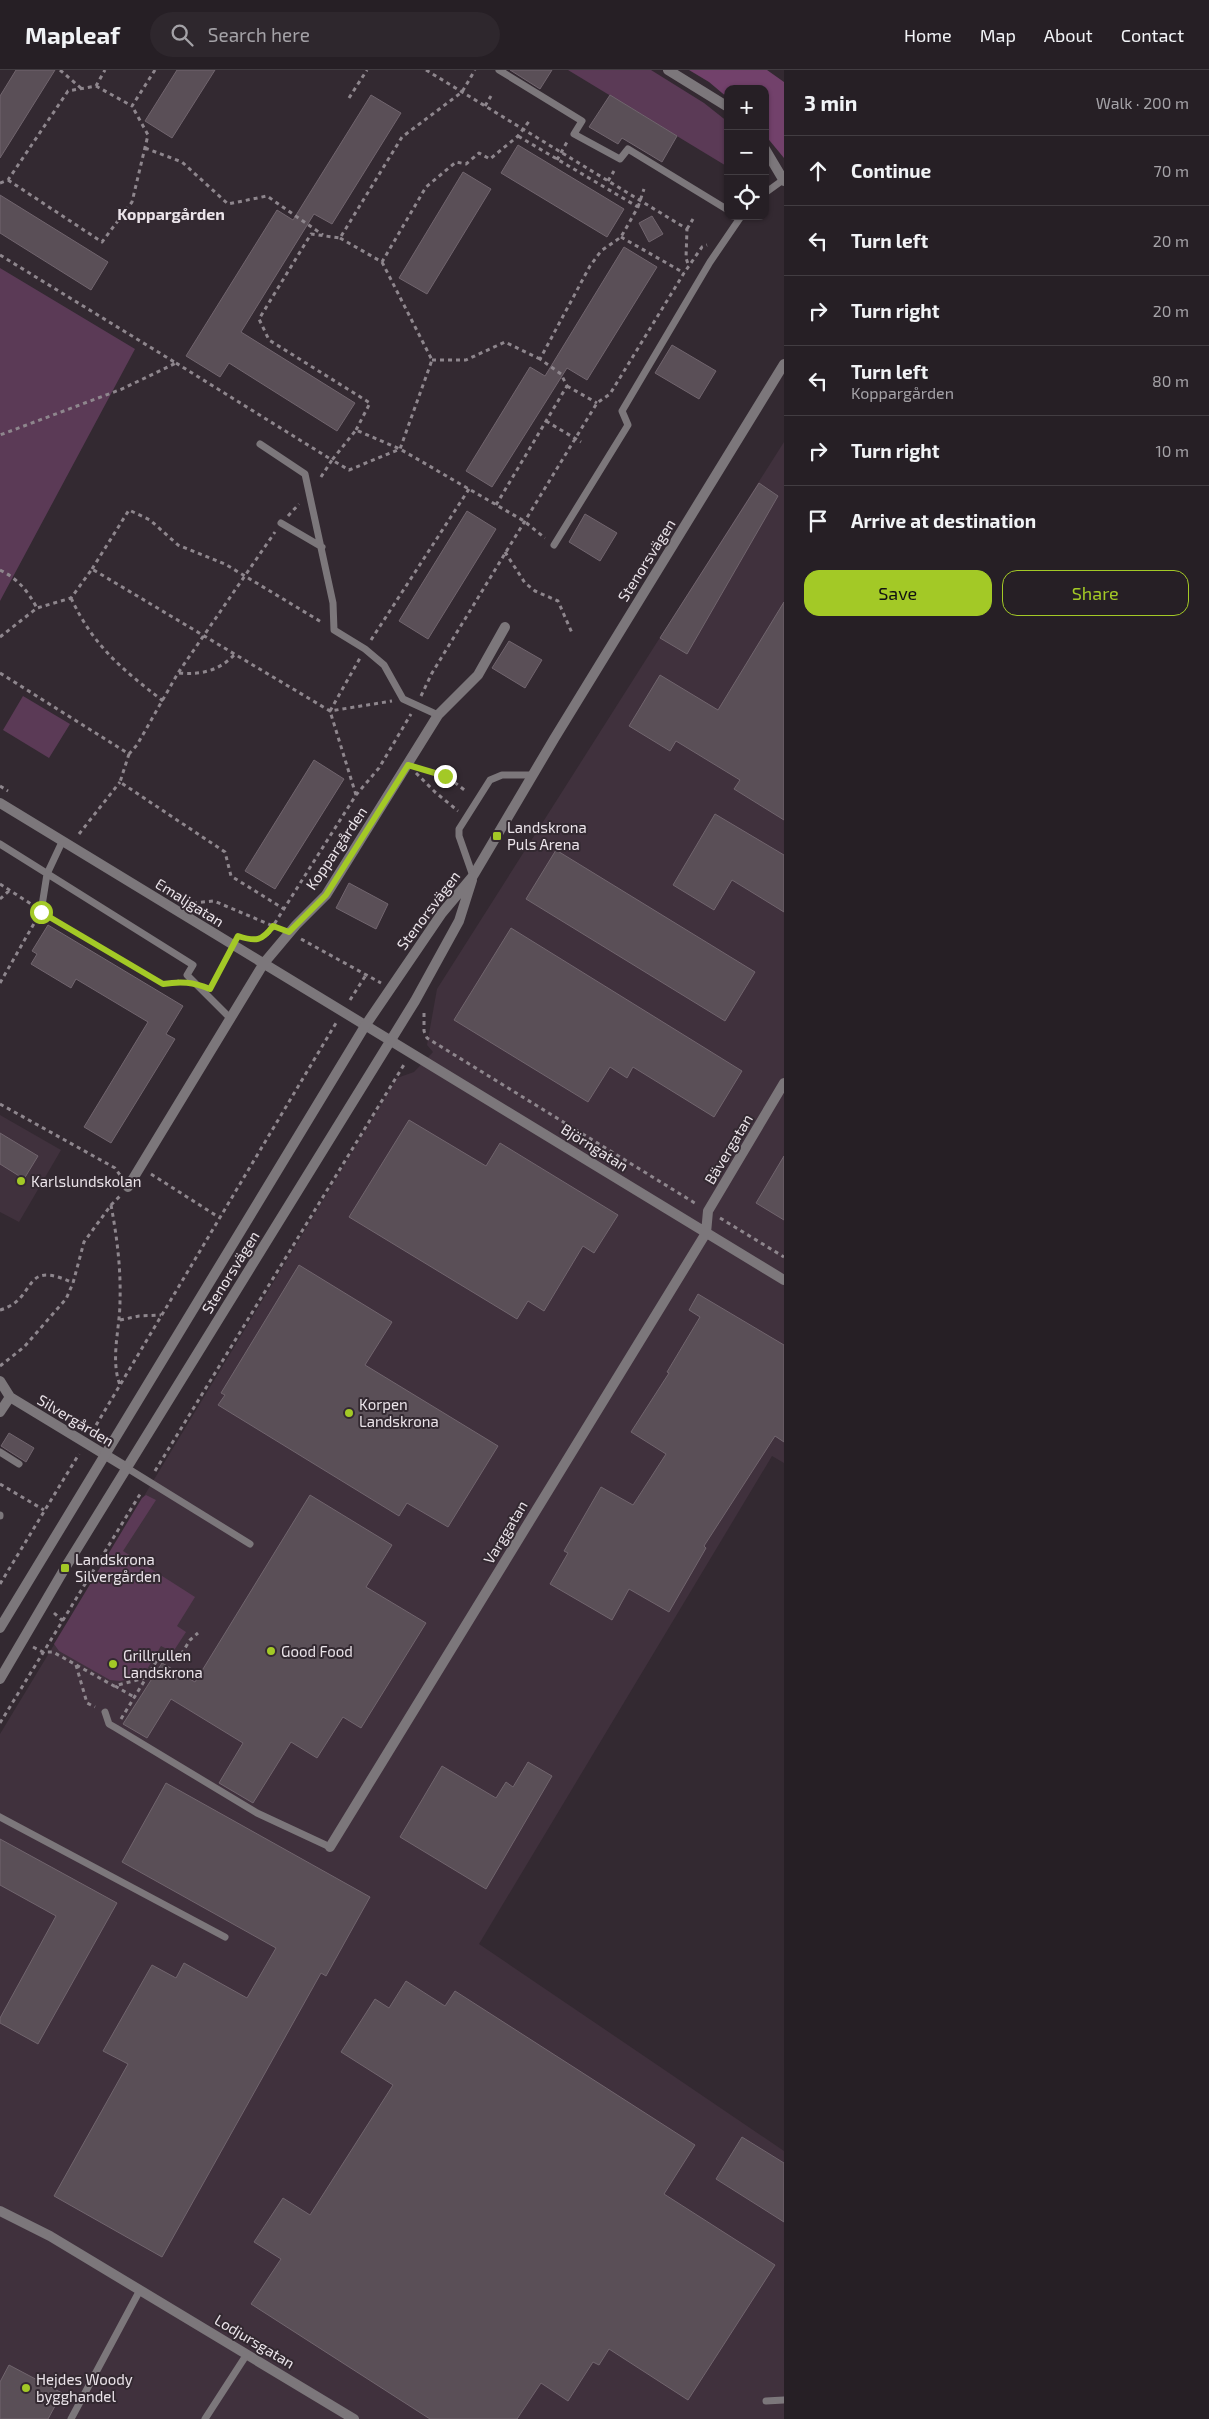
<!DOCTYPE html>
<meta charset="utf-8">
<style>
body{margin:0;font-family:"Exo 2",sans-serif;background:#2e272d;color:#f1f3f6}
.controls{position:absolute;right:15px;top:15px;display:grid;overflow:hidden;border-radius:10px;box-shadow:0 1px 4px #0004}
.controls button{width:45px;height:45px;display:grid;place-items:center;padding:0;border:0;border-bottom:1px solid #423d42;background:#261f25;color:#f1f3f6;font:25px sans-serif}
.stop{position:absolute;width:15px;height:15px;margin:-11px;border:4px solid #a3c926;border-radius:50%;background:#fff}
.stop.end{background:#a3c926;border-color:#fff;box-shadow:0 1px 5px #0008}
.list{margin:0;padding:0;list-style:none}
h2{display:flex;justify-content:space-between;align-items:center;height:65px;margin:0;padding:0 20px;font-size:21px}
h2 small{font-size:16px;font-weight:400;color:#a4a2a7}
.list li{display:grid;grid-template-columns:32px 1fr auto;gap:15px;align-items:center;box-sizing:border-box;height:70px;padding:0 20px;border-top:1px solid #423d42}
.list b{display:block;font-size:19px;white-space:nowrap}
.list p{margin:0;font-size:16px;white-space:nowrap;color:#a4a2a7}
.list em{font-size:16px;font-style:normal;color:#a4a2a7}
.actions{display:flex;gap:10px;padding:15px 20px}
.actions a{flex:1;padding:11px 0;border:1px solid #a3c926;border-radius:15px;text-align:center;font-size:18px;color:#a3c926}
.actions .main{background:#a3c926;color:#111}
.icon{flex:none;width:28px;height:28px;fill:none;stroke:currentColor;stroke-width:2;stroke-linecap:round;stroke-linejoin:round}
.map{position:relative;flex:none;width:784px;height:2349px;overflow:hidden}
header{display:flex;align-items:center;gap:30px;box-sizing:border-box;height:70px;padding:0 25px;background:#261f25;border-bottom:1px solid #423d42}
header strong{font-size:24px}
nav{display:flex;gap:28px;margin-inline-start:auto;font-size:18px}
.search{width:350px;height:45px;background:#2e272d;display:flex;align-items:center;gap:12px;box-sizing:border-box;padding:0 18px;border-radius:28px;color:#a4a2a7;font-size:19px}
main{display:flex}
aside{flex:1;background:#261f25}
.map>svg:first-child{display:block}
</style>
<header>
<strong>Mapleaf</strong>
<div class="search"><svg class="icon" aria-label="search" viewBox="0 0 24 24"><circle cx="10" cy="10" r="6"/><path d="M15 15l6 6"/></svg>Search here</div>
<nav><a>Home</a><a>Map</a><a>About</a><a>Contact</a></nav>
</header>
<main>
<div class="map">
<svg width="784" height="2349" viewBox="0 0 784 2349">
<rect width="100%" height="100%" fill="#332931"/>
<path fill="#40313d" d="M784 372V1393L772 1386 479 1874 784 2081V2349H0V1664L397 1008 414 1002 433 982 427 975 437 919Z
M0 1045 61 1080 19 1152 0 1142Z"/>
<path fill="#5b3a56" d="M568 0H651L704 33 728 52V97Z
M0 198 135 279 0 531Z
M23 626 70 654 49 688 3 660Z
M146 1425 156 1430 123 1481 195 1527 177 1556 186 1562 173 1582 161 1576 143 1606 120 1611 110 1610 59 1581 54 1574 142 1428Z"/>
<path fill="#72416b" d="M689 0H767L784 12V88L765 65V19H728V28L709 12Z"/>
<path fill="#5a4f57" stroke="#71656e" d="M16 0H55L0 88V26Z
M177 0H215L172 68 145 51Z
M510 0H552L540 19Z
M371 25 401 43 332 154 314 144 241 262 355 333 337 361 229 293 220 307 186 286 277 140 293 150Z
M610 25 677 66 662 92 622 68 618 74 589 57Z
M518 75 624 139 607 167 501 103Z
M463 102 491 119 427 224 399 208Z
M0 125 108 192 91 220 0 163Z
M652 146 663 164 649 172 639 153Z
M624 177 657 197 587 310 567 298 492 417 466 401 530 297 545 306Z
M672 275 716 301 699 329 655 303Z
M759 413 778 426 687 584 660 568Z
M467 441 496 459 428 569 399 551Z
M585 444 617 463 600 491 569 472Z
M784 532V750L734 719 740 710 676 671 670 681 629 656 660 605 718 640Z
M509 571 542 590 525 618 492 598Z
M314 690 344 709 275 819 245 801Z
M715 744 784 785V842L732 810 714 840 673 815Z
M556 780 755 902 725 951 526 829Z
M349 813 388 834 376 859 336 838Z
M48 855 183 936 166 964 175 969 111 1073 84 1057 148 952 76 909 71 918 31 894 37 884 32 881Z
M511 858 742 1001 714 1047 633 997 627 1008 610 997 588 1032 454 950Z
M409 1050 486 1096 500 1073 618 1145 594 1183 583 1176 544 1241 528 1231 517 1249 349 1147Z
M0 1063 38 1086 24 1109 0 1094Z
M784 1086V1150L756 1133Z
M299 1195 392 1252 365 1295 498 1376 448 1457 407 1433 399 1446 218 1335 225 1325 221 1323Z
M698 1224 784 1275V1372L775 1366 704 1476 706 1478 669 1542 629 1519 612 1550 550 1514 568 1483 564 1481 601 1417 633 1435 666 1384 631 1362 669 1303 667 1302 700 1247 689 1240Z
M9 1363 34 1378 26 1392 1 1376Z
M310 1425 392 1475 366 1517 426 1553 361 1658 343 1647 317 1688 291 1672 253 1733 219 1713 243 1673 171 1629 147 1668 123 1654 162 1593 195 1612Z
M528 1692 552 1706 486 1819 400 1767 442 1696 496 1728 506 1712 513 1717Z
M166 1713 370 1827 326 1906 321 1903 162 2187 54 2126 128 1994 103 1981 152 1895 176 1908 184 1893 247 1928 276 1878 122 1792Z
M0 1769 117 1833 38 1974 0 1953V1948L56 1846 0 1815Z
M406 1911 445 1936 455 1921 695 2075 664 2124 775 2195 688 2330 609 2279 599 2295 593 2292 568 2331 541 2313 517 2349H430L251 2234 281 2189 254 2172 283 2128 310 2145 393 2015 341 1982 375 1929 389 1938Z
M742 2067 784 2093V2152L716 2109Z
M9 2295 62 2323 48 2349H0V2312Z"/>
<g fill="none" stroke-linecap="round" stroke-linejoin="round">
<path stroke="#8e868d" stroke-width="3" stroke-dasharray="4 4" stroke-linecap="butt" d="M60 0 82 19
M426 0 687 159 686 188 689 197
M96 16 132 36 155 0
M349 28 367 0
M485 36 491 26
M145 78 182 92 228 134 267 126 323 165
M557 90 567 72
M8 110 102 172 132 132 148 65 132 36
M608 111 614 101
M0 113 8 110 68 21 96 16 105 0
M638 137 644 119
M687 159 693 149
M621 167 684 203
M340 168 382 192 426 117 456 92 466 94 479 83 490 89 518 66 530 50
M0 185 176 293 122 319 0 365
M382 192 432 290 400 379 349 400 332 390 356 360 400 379 524 451 545 468
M432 290H466L505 272 540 289
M176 293 332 390 319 410
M567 316 597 333
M546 351 581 372
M356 360 370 333 269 270 259 249 311 164 340 168 402 67 462 22 475 0
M496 435 567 316 561 304 540 289 590 196 601 181 621 167 638 137 518 66
M288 446 299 434
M505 482 525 513 535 521 558 531 572 563
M92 499 129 440 150 450 178 475 225 494 323 553
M0 500C18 509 27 520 37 538
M71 528C94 577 122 599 163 631
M0 567 37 538 71 528 92 499 330 641 392 631
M371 570 469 419
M0 603 129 684 137 675 178 603 275 462
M179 603C201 605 219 601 235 584
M421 626 432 603 597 333 610 324 684 203 702 177 707 175
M129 684 120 712 225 782 231 806 284 839
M418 698 445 705 467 722
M416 703 435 722 458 741
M0 716 8 721
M356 725 330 641 360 588
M79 764 120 712
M0 814 31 834
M0 829 10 820
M193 833 214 831 273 856 356 725 379 698 411 644
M51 848 163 914 179 911
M301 869 381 913
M252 870 266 866 275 857
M0 913 36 850
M212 915 228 886
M350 930 366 905
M424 943V961L427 968 698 1135
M0 1034 115 1098 120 1105
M151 1104 220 1148
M111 1135C117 1167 121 1199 120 1231 120 1259 110 1289 120 1315
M720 1148 784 1187
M0 1240C39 1229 20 1188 73 1213
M120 1250 139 1246 161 1245
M0 1296 24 1277 66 1229 73 1213 84 1172 111 1135 121 1125
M92 1362 336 953
M155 1401 405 993
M0 1414 44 1440
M77 1507 79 1504 88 1509
M0 1514 79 1384
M54 1543 63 1551
M33 1577 43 1582H53L114 1616 145 1608
M76 1595 87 1633 95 1637
M115 1616 134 1627
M121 1649 162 1582 177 1591 190 1570 198 1563
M0 1653 142 1421"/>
<path stroke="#7c777b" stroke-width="7" d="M499 0 582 51 574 64 620 89 628 79 728 140
M765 123 783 110
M260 374 305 404 333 533 334 560 365 579 384 595 403 629 438 645
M281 453 322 477
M554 475 628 355 622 341 710 192 740 148
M0 774 193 895 187 905 231 949
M473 806 459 766V759L490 710 502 705H533
M41 842 47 804 62 772
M0 1382 19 1394
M127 1398 250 1474
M0 1445V1446
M105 1642 109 1654 116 1658 257 1743 330 1777
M0 1747 225 1867
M766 2331 784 2330
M71 2349 140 2220
M205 2349 247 2284"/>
<path stroke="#7c777b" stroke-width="10" d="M668 0 728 37
M765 79 784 111
M0 733 784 1210
M128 1117 264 893 296 855 326 825 438 645 478 605 505 557
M0 1311 10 1327 127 1398
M0 1342 10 1327
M330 1777 706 1163 708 1141 784 1013
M0 2141 50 2166 354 2349"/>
<path stroke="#7c777b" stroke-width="10" d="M0 1558 365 956 442 843 473 806 554 669 784 294
M0 1609 65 1498 415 931 459 851 472 810"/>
</g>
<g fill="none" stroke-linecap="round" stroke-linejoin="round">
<path stroke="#a3c926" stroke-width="6" d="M41 842 163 914C181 911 193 912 210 919L238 866C256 872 262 871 273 856L289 862 326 825 408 695 445 706"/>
</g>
<g fill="#a3c926" stroke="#332931" stroke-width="2">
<rect x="492" y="761" width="10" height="10" rx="2.5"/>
<circle cx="21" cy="1111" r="5"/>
<circle cx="349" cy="1343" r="5"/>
<rect x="60" y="1493" width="10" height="10" rx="2.5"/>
<circle cx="271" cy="1581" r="5"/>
<circle cx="113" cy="1594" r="5"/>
<circle cx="26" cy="2318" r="5"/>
</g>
<g text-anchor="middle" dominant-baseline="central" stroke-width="4" stroke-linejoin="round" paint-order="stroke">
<g font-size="15" fill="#ebe4ea" stroke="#332931">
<text transform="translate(646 490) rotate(-58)">Stenorsvägen</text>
<text transform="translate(336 778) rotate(-56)">Koppargården</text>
<text transform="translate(190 832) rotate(32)">Emaljgatan</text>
<text transform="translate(428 840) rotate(-53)">Stenorsvägen</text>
<text transform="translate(595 1077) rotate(32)">Björngatan</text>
<text transform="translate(728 1079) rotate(-59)">Bävergatan</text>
<text transform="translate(230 1202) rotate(-58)">Stenorsvägen</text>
<text transform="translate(76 1350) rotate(31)">Silvergården</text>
<text transform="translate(505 1462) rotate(-59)">Varggatan</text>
<text transform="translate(255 2271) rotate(31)">Lodjursgatan</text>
</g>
<g font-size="15" fill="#ebe4ea" stroke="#332931" text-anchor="start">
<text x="507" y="757">Landskrona<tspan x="507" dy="17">Puls Arena</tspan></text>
<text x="31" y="1111">Karlslundskolan</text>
<text x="359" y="1334">Korpen<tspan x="359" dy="17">Landskrona</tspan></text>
<text x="75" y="1489">Landskrona<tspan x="75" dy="17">Silvergården</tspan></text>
<text x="281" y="1581">Good Food</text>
<text x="123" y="1585">Grillrullen<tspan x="123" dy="17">Landskrona</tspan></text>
<text x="36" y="2309">Hejdes Woody<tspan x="36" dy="17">bygghandel</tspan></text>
</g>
<g font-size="16" font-weight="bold" fill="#ebe4ea" stroke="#332931">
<text x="171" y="143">Koppargården</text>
</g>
</g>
</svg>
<div class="controls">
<button>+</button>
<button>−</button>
<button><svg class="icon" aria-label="locate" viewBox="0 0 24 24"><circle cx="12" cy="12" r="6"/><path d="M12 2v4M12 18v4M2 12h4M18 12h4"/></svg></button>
</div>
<div class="stop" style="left:41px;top:842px"></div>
<div class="stop end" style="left:445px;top:706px"></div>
</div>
<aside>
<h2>3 min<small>Walk · 200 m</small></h2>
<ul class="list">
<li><svg class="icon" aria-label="ahead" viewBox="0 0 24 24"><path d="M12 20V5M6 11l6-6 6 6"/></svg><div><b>Continue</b></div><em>70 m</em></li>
<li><svg class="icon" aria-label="left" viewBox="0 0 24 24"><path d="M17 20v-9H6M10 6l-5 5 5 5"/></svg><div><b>Turn left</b></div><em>20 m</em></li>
<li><svg class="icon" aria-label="right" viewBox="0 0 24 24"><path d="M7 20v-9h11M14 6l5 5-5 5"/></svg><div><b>Turn right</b></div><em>20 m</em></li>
<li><svg class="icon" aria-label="left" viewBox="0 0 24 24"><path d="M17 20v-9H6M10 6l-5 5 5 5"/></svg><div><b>Turn left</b><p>Koppargården</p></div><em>80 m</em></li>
<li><svg class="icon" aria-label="right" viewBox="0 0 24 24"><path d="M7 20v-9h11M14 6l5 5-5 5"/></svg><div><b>Turn right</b></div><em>10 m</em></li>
<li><svg class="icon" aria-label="arrive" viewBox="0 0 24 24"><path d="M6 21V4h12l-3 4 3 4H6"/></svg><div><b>Arrive at destination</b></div></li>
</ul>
<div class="actions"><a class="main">Save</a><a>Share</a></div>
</aside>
</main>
